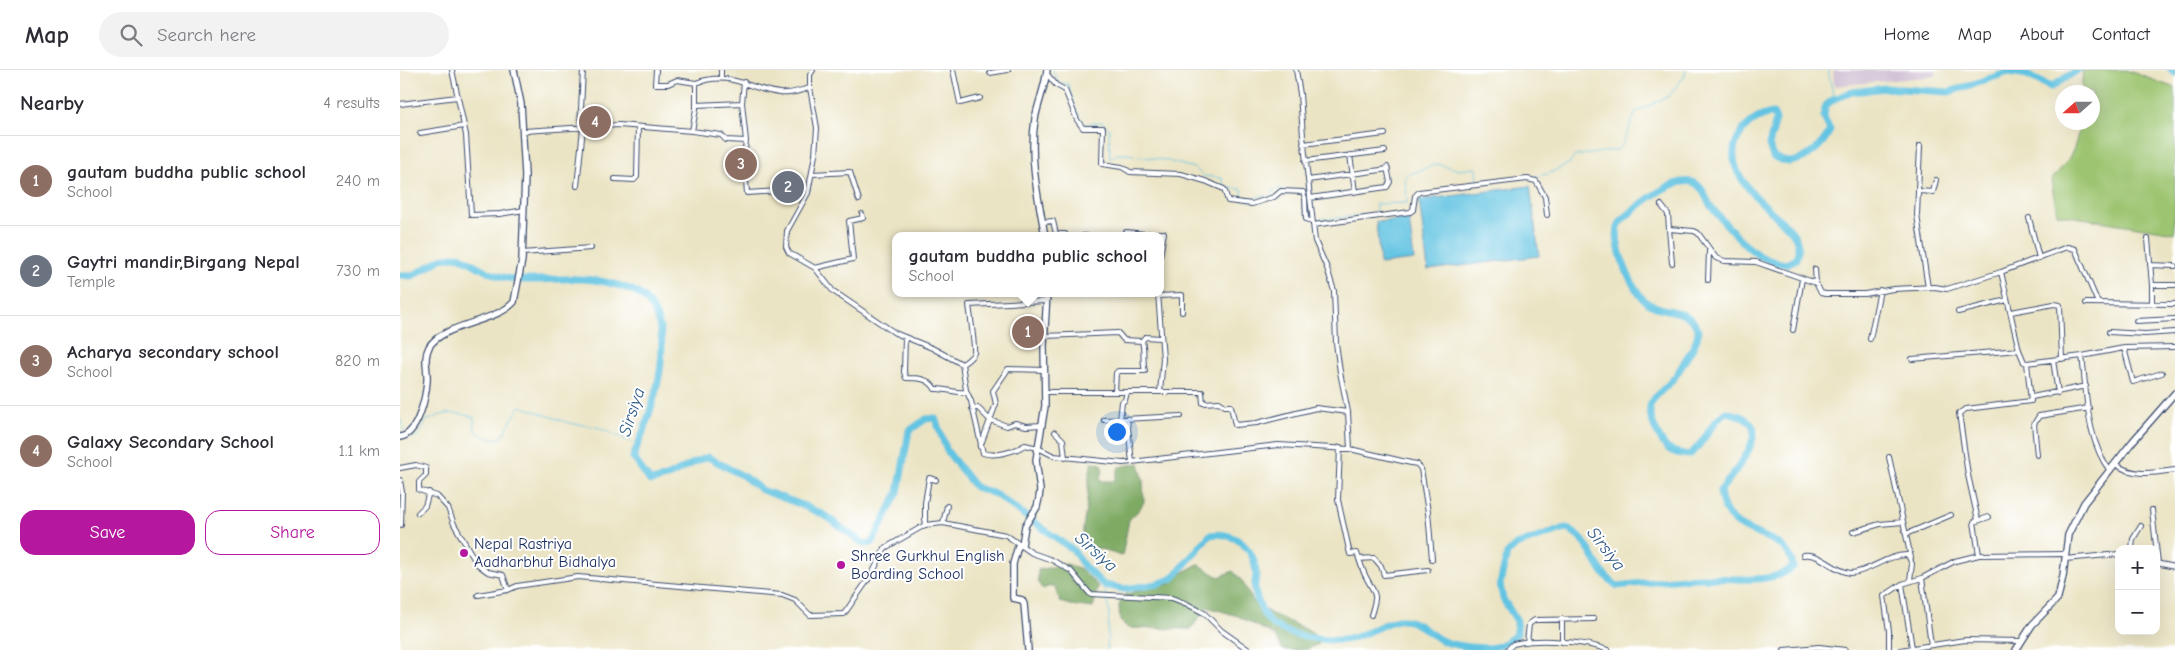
<!DOCTYPE html>
<meta charset="utf-8">
<style>
body{margin:0;font-family:"Comic Neue",sans-serif;background:#f2f2f3;color:#2b2b33}
.controls{position:absolute;right:15px;bottom:15px;display:grid;overflow:hidden;border-radius:10px;box-shadow:0 5px 20px #0002}
.controls button{width:45px;height:45px;display:grid;place-items:center;padding:0;border:0;border-bottom:1px solid #e1e1e2;background:#fff;color:#2b2b33;font:25px sans-serif}
.compass{position:absolute;left:1655px;top:15px;width:45px;height:45px;border-radius:50%;background:#fff;box-shadow:0 5px 20px #0002;rotate:249deg}
.you{position:absolute;left:716px;top:361px;width:18px;height:18px;margin:-12px;border:4px solid #fff;border-radius:50%;background:#1a73e8;box-shadow:0 0 0 8px #1a73e833}
.badge{display:grid;place-items:center;width:32px;height:32px;border-radius:50%;background:#b5179e;color:#fff;font-size:16px;font-weight:700}
.pin{position:absolute;translate:-50% -50%;border:2px solid #fff;box-shadow:0 1px 5px #0006}
.popup{position:absolute;left:492px;top:162px;width:272px;height:65px;box-sizing:border-box;display:grid;place-content:center;border-radius:10px;background:#fff;filter:drop-shadow(0 1px 4px #0005);font-size:16px;white-space:nowrap;color:#7c7c81}
.popup b{font-size:19px;color:#2b2b33}
.popup::after{content:'';position:absolute;left:50%;top:100%;margin-left:-10px;border:10px solid transparent;border-top-color:#fff}
.list{margin:0;padding:0;list-style:none}
h2{display:flex;justify-content:space-between;align-items:center;height:65px;margin:0;padding:0 20px;font-size:21px}
h2 small{font-size:16px;font-weight:400;color:#7c7c81}
.list li{display:grid;grid-template-columns:32px 1fr auto;gap:15px;align-items:center;box-sizing:border-box;height:90px;padding:0 20px;border-top:1px solid #e1e1e2}
.list b{display:block;font-size:19px;white-space:nowrap}
.list p{margin:0;font-size:16px;white-space:nowrap;color:#7c7c81}
.list em{font-size:16px;font-style:normal;color:#7c7c81}
.actions{display:flex;gap:10px;padding:15px 20px}
.actions a{flex:1;padding:11px 0;border:1px solid #b5179e;border-radius:15px;text-align:center;font-size:18px;color:#b5179e}
.actions .main{background:#b5179e;color:#fff}
.icon{flex:none;width:28px;height:28px;fill:none;stroke:currentColor;stroke-width:2;stroke-linecap:round;stroke-linejoin:round}
.map{position:relative;flex:none;width:1775px;height:580px;overflow:hidden}
header{display:flex;align-items:center;gap:30px;box-sizing:border-box;height:70px;padding:0 25px;background:#fff;border-bottom:1px solid #e1e1e2}
header strong{font-size:24px}
nav{display:flex;gap:28px;margin-inline-start:auto;font-size:18px}
.search{width:350px;height:45px;background:#f2f2f3;display:flex;align-items:center;gap:12px;box-sizing:border-box;padding:0 18px;border-radius:28px;color:#7c7c81;font-size:19px}
main{display:flex}
aside{flex:1;background:#fff}
.map>svg:first-child{display:block}
</style>
<header>
<strong>Map</strong>
<div class="search"><svg class="icon" aria-label="search" viewBox="0 0 24 24"><circle cx="10" cy="10" r="6"/><path d="M15 15l6 6"/></svg>Search here</div>
<nav><a>Home</a><a>Map</a><a>About</a><a>Contact</a></nav>
</header>
<main>
<aside>
<h2>Nearby<small>4 results</small></h2>
<ul class="list">
<li><span class="badge" style="background:#8d6e63">1</span><div><b>gautam buddha public school</b><p>School</p></div><em>240 m</em></li>
<li><span class="badge" style="background:#6b7280">2</span><div><b>Gaytri mandir,Birgang Nepal</b><p>Temple</p></div><em>730 m</em></li>
<li><span class="badge" style="background:#8d6e63">3</span><div><b>Acharya secondary school</b><p>School</p></div><em>820 m</em></li>
<li><span class="badge" style="background:#8d6e63">4</span><div><b>Galaxy Secondary School</b><p>School</p></div><em>1.1 km</em></li>
</ul>
<div class="actions"><a class="main">Save</a><a>Share</a></div>
</aside>
<div class="map">
<svg width="1775" height="580" viewBox="0 0 1775 580">
<rect width="100%" height="100%" fill="#fff"/>
<filter id="ink" filterUnits="userSpaceOnUse"><feTurbulence type="fractalNoise" baseFrequency=".02" numOctaves="2"/><feDisplacementMap in="SourceGraphic" scale="10" xChannelSelector="R" yChannelSelector="G"/><feConvolveMatrix kernelMatrix="1 2 1 2 8 2 1 2 1" color-interpolation-filters="sRGB"/></filter>
<filter id="wash" filterUnits="userSpaceOnUse"><feTurbulence type="fractalNoise" baseFrequency=".0096" numOctaves="4" result="noise"/><feDisplacementMap in="SourceGraphic" scale="20" xChannelSelector="R" yChannelSelector="G"/><feGaussianBlur stdDeviation="1.12" result="paint"/><feColorMatrix in="noise" values="0 0 0 0 0 0 0 0 0 0 0 0 0 0 0 0 0 1.4 0 .05"/><feComposite in="paint" operator="in"/></filter>
<g filter="url(#wash)">
<rect width="100%" height="100%" fill="#ebe4c4"/>
<path fill="#cebed2" d="M1433 0H1536V6L1434 16Z"/>
<path fill="#9dc571" stroke="#5c7a68" d="M1683 0H1726L1775 18V163L1657 144 1651 110C1669 90 1677 80 1679 53L1692 52V22H1681Z"/>
<path fill="#7eaa63" stroke="#4c6c60" d="M692 392 701 394 703 402 699 409 703 411H714L719 397 739 393 743 410 744 432 739 440 729 450 722 486 696 478 683 467C682 455 686 444 687 432 688 418 688 406 692 392Z
M667 494 681 499 698 516 693 538 671 535 660 532 655 517 651 516 642 519 638 512V500Z
M798 494 819 507 833 501 842 511 853 531 870 543 912 562 919 574 905 580H883L874 565 838 546 807 537 791 559 728 558 720 551 719 535 725 525 747 518 769 514 780 504Z"/>
<path fill="#64c4e2" stroke="#407aa0" d="M1130 116 1139 186 1028 200 1019 130Z
M1009 149 1014 190 980 194 976 152Z"/>
<g fill="none" stroke-linecap="round" stroke-linejoin="round">
<path stroke="#64c4e2" stroke-width="1" d="M653 0 658 12 668 14 675 38 684 54 702 52 709 59 710 89 717 84H727L764 90 794 98 804 106 822 108 825 118 842 119 843 131
M1428 0 1434 29
M1127 108 1148 104 1170 93 1175 86 1217 80 1222 76 1236 42 1269 26 1285 5 1286 0
M1112 109 1123 108
M902 120H907L909 149
M849 132 860 126 868 127 873 125 874 120 877 118 883 120
M915 150 975 144 976 134 1007 133 1005 106 1037 94 1060 100 1076 98 1077 113
M0 348 4 361
M8 367 13 368 19 365 27 350C33 349 33 348 38 346 46 342 67 343 74 348 74 352 74 358 76 361 81 367 94 370 101 368L120 336 169 353 197 357 238 375
M704 515 709 542 707 580"/>
<path stroke="#64c4e2" stroke-width="7" d="M1771 0 1775 3
M0 205 12 206 41 189 59 186C71 192 83 201 96 205 123 215 151 207 179 209 196 209 232 216 244 228 282 265 250 346 233 387L250 411C272 409 287 393 308 387L343 406 362 420 402 435 424 445 464 474 472 473 498 422 509 361 526 349 535 348 547 381 575 417 595 424 673 480 684 496 704 515 724 519 758 514 773 508 810 465C834 461 854 477 856 502 856 509 854 515 855 521 857 531 864 548 872 554 888 566 929 573 949 569 964 566 985 552 998 550 1014 548 1027 562 1039 569 1050 576 1086 580 1098 576 1105 574 1111 568 1117 564V551L1103 529 1100 514 1107 484 1116 475 1165 458C1190 468 1189 487 1205 505 1208 509 1213 512 1217 516 1244 513 1273 509 1301 508 1327 507 1373 516 1393 497 1388 454 1325 476 1320 421 1330 408 1359 374 1353 357 1349 347 1335 344 1326 342 1310 352 1305 374 1289 385 1281 384 1273 383 1267 378 1260 371 1246 344 1251 333 1256 324 1268 316 1274 308 1279 302 1282 295 1286 289 1291 281 1301 267 1297 258 1289 237 1260 244 1245 231 1231 218 1206 164 1223 149 1238 136 1270 108 1292 112 1303 115 1305 127 1310 135 1319 147 1348 180 1360 186 1368 190 1377 193 1386 194L1396 189C1397 185 1399 179 1398 175 1396 163 1386 155 1378 148 1354 125 1318 96 1341 63 1349 52 1360 45 1373 43L1376 50 1369 75 1373 87C1378 88 1385 92 1389 92 1407 91 1424 74 1430 60L1424 48 1425 36 1434 29 1452 22 1485 18 1549 22 1609 2 1627 5 1651 17 1678 0"/>
</g>
</g>
<g filter="url(#ink)">
<g fill="none" stroke-linecap="round" stroke-linejoin="round">
<g stroke="#3a4a6d" stroke-width="6">
<path id="street" d="M52 0 66 65 71 145 100 144 124 140
M256 0 255 14H268L277 10 296 13
M321 0V8
M413 0 410 5V18L417 58 415 85 408 123 387 161 386 177 389 183 415 198 433 221 495 263 532 278 562 294 566 320 571 331 583 383C595 387 614 382 625 375L638 378 654 386 723 393 878 375 950 379 948 342 940 302 936 273 934 221 927 198 915 171 903 66 900 24 896 0
M553 0 560 33 580 28
M590 3 608 0
M647 4 656 15 665 20 677 50 683 58H703L702 94 722 97 730 102 781 104 805 111 824 119 828 131 852 134 874 127 881 121 903 122 905 128 906 149 913 153
M344 12 342 33 346 71 344 88 347 123 409 119
M0 34 57 27
M296 35 342 33
M180 58 183 0
M124 61 219 55 292 61 321 65 326 70 346 71
M292 61 296 39V13C331 0 348 19 379 23 390 25 400 20 410 18
M20 63 64 56
M903 74 985 64
M1520 76 1517 145 1528 218
M950 85 955 122
M905 91 985 81
M412 104 450 102 459 130
M215 109 234 110 237 107 238 57
M908 110 988 99
M177 116 183 58
M1519 121 1533 122 1536 110
M910 128 987 117 990 112 987 97
M1261 135 1268 144 1269 159 1294 161 1298 163 1316 188 1325 191 1356 192 1416 213
M1629 148 1639 188
M643 152 653 151 656 164H665V166
M913 155 1010 142 1013 140 1015 126 1019 122 1127 109 1136 111 1145 127 1147 145
M1269 159 1272 193
M683 166H686
M726 166V162L745 164 764 163 760 186
M1748 169 1752 215H1775
M122 183 191 178
M1750 195 1775 196
M415 198 453 189 449 151 463 148 462 144
M1415 199 1416 213 1421 223 1425 224H1465L1493 219 1535 217 1547 219 1601 202 1619 280 1624 292 1627 293 1682 286 1724 278 1775 277
M1601 202 1667 177 1675 179 1698 233
M1308 210 1309 181
M1752 215V233
M758 223 763 289 760 322
M758 226 782 225V242
M1686 233 1775 234
M1558 242 1607 230
M1611 242 1654 234 1660 235 1662 289
M1736 251 1775 249
M1393 260 1402 209
M1709 262 1745 264 1775 262
M645 266 718 263 724 270 742 271 745 267 761 268
M505 267 504 302 506 308C518 308 529 308 535 319 546 318 555 324 567 322
M1470 269 1480 220
M1724 278 1733 312 1762 303
M1682 286C1687 324 1686 369 1710 401
M1512 289 1619 280
M1653 290 1658 323
M562 294C566 292 572 287 574 283 575 280 570 242 569 235L646 231
M715 321 716 303 718 301H745C742 290 745 281 742 271
M645 322H802L803 333 819 332 825 336H831L835 355 857 353 916 338 948 342
M1632 327 1686 316
M572 338H578L590 350 607 356 615 353 626 356 641 355
M727 349 732 392
M704 350 781 346
M720 350 722 332 725 330 727 322
M655 362 663 370 665 388
M580 377 596 334 593 321 608 299 645 300
M940 377 938 430 950 484 957 483C960 491 962 500 966 507 976 526 978 523 971 545
M950 379 1011 393 1017 394 1021 399 1028 442 1032 489
M1637 385 1634 354 1639 346 1689 338
M1489 387 1511 488
M1715 394C1733 407 1754 403 1775 400
M0 398 16 395 26 398V405L19 412V420L37 426 48 438 54 454 77 494 88 502 103 505 108 520
M0 410 2 422 1 455
M1752 440 1758 493
M18 443 25 436 29 422
M1578 450 1568 405 1559 343 1566 339 1631 331 1627 293
M543 453 547 436
M525 455V433L529 408 536 410
M1453 462 1480 454 1503 452
M1506 464 1551 445
M1732 479 1733 469 1741 456
M1403 485C1421 482 1434 502 1451 503 1468 503 1487 484 1508 485L1512 494 1510 510
M1579 485 1574 452 1589 447
M959 489 974 488 981 496 984 505 1028 500
M1665 489 1719 484
M1756 493 1775 497
M1522 508 1531 575
M78 525 108 520 117 516 178 507 382 525 395 530 410 545 444 544 472 504 485 478 525 455 543 453 606 465 632 483 652 490 671 501 690 524 772 528 787 534 804 543 822 561 849 580
M1127 572 1129 554 1135 550 1194 549
M1162 572V549
M1512 578 1502 514 1522 508 1555 491 1579 485 1665 484
M1107 580 1113 574C1138 568 1184 571 1208 580
M1384 580 1419 577 1445 580
M1489 580V561L1484 526 1502 514
M1500 580 1565 570 1621 571"/>
</g>
<g stroke="#3a4a6d" stroke-width="8">
<path id="secondary" d="M645 166C638 127 629 89 635 49 638 33 645 17 647 0
M0 367C18 365 26 326 27 311 28 299 23 289 29 277 42 254 97 252 114 232L122 190 125 105 121 34 114 0
M628 580 624 534 622 530 613 528V494L618 476 622 475 625 456 637 437 639 428 640 420 636 390 645 336 644 276 647 223
M1616 580 1632 555 1658 528 1663 506 1668 465 1684 433 1733 371 1775 323"/>
</g>
<use href="#street" stroke="#fff" stroke-width="4"/>
<use href="#secondary" stroke="#fff" stroke-width="5.5"/>
</g>
</g>
<g fill="#b5179e" stroke="#fff" stroke-width="2">
<circle cx="64" cy="483" r="5"/>
<circle cx="441" cy="495" r="5"/>
</g>
<g text-anchor="middle" dominant-baseline="central" stroke-width="4" stroke-linejoin="round" paint-order="stroke">
<g font-size="16" fill="#1b2f5e" stroke="#fff" text-anchor="start">
<text x="74" y="474">Nepal Rastriya<tspan x="74" dy="18">Aadharbhut Bidhalya</tspan></text>
<text x="451" y="486">Shree Gurkhul English<tspan x="451" dy="18">Boarding School</tspan></text>
</g>
<g font-size="18" font-style="italic" fill="#315c86" stroke="#fff">
<text transform="translate(232 342) rotate(-72)">Sirsiya</text>
<text transform="translate(1206 479) rotate(52)">Sirsiya</text>
<text transform="translate(696 482) rotate(42)">Sirsiya</text>
</g>
</g>
</svg>
<div class="controls">
<button>+</button>
<button>−</button>
</div>
<svg class="compass" viewBox="-18 -18 36 36"><path d="M0-13l5 13h-10z" fill="#e53935"/><path d="M0 13l5-13h-10z" fill="#7c7c81"/></svg>
<div class="you"></div>
<div class="pin badge" style="left:628px;top:262px;background:#8d6e63">1</div>
<div class="popup"><b>gautam buddha public school</b>School</div>
<div class="pin badge" style="left:388px;top:117px;background:#6b7280">2</div>
<div class="pin badge" style="left:341px;top:94px;background:#8d6e63">3</div>
<div class="pin badge" style="left:195px;top:52px;background:#8d6e63">4</div>
</div>
</main>
